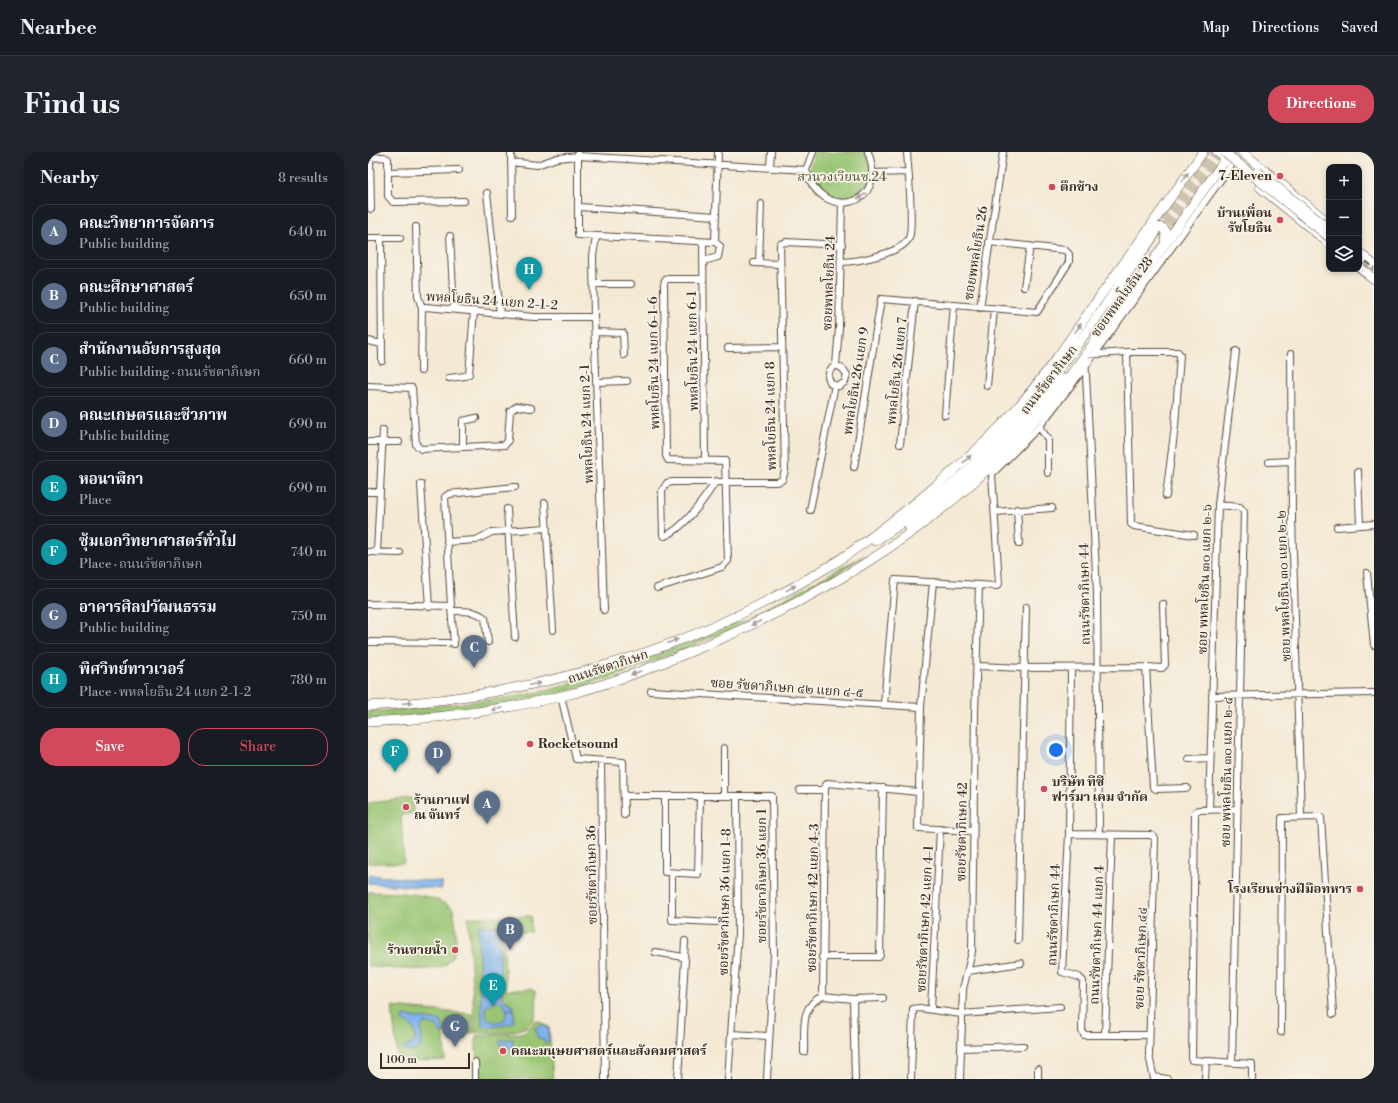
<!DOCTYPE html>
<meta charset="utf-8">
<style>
body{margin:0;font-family:"Libre Bodoni","Noto Serif Thai",serif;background:#20242c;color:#f1f3f6}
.controls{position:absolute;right:12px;top:12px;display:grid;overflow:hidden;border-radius:8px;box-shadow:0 2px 6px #0003}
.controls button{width:36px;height:36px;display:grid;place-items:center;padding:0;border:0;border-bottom:1px solid #363941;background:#171b24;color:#f1f3f6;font:20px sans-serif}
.scale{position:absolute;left:12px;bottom:10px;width:90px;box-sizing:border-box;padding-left:4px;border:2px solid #3b2a1e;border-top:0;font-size:11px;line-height:14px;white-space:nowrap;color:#3b2a1e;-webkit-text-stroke:3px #f7f3e8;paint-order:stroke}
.you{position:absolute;left:688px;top:598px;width:14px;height:14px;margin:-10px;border:3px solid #fff;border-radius:50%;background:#1a73e8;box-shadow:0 0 0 6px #1a73e833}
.badge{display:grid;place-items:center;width:26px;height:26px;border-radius:50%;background:#d1495b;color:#fff;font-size:13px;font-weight:700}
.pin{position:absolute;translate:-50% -33px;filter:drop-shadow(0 1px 2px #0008)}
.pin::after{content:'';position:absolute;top:21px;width:14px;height:12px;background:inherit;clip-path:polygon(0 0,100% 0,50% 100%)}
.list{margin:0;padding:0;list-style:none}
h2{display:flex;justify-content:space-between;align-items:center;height:52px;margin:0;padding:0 16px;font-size:17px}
h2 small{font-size:13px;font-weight:400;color:#9ea1a6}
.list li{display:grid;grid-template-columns:26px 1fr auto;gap:12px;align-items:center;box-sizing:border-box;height:56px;margin:0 8px 8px;padding:0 8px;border:1px solid #363941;border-radius:16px}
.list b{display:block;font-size:15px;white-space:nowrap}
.list p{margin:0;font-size:13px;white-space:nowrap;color:#9ea1a6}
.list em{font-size:13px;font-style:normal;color:#9ea1a6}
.actions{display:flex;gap:8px;padding:12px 16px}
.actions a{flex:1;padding:9px 0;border:1px solid #d1495b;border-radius:16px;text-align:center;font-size:14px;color:#d1495b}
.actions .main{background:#d1495b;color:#fff}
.icon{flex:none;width:22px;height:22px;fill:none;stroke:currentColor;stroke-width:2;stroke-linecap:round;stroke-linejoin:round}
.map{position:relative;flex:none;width:1006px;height:927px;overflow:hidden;border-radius:16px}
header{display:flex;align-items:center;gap:24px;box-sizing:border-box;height:56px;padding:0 20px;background:#171b24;border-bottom:1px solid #363941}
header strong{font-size:19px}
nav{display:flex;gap:22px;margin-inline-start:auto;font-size:14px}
.intro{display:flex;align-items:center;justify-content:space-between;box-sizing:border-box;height:96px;padding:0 24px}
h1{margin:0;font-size:28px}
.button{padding:10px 18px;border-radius:16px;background:#d1495b;color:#fff;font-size:14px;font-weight:700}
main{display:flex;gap:24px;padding:0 24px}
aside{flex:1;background:#171b24;border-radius:16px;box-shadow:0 2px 6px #0003}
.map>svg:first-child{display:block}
</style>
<header>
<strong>Nearbee</strong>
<nav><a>Map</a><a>Directions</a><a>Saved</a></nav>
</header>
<div class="intro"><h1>Find us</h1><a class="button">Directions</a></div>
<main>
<aside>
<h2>Nearby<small>8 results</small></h2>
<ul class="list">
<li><span class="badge" style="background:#5c6f8a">A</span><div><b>คณะวิทยาการจัดการ</b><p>Public building</p></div><em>640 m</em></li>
<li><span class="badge" style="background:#5c6f8a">B</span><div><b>คณะศึกษาศาสตร์</b><p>Public building</p></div><em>650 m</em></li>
<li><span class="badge" style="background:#5c6f8a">C</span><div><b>สำนักงานอัยการสูงสุด</b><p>Public building · ถนนรัชดาภิเษก</p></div><em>660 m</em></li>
<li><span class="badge" style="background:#5c6f8a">D</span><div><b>คณะเกษตรและชีวภาพ</b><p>Public building</p></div><em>690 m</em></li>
<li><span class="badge" style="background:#0f9aa8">E</span><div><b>หอนาฬิกา</b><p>Place</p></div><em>690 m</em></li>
<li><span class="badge" style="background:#0f9aa8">F</span><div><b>ซุ้มเอกวิทยาศาสตร์ทั่วไป</b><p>Place · ถนนรัชดาภิเษก</p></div><em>740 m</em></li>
<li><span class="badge" style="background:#5c6f8a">G</span><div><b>อาคารศิลปวัฒนธรรม</b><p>Public building</p></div><em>750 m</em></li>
<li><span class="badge" style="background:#0f9aa8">H</span><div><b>พิศวิทย์ทาวเวอร์</b><p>Place · พหลโยธิน 24 แยก 2-1-2</p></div><em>780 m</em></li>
</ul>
<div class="actions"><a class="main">Save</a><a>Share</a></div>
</aside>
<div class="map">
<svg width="1006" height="927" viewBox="0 0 1006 927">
<rect width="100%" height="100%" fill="#f7f3e8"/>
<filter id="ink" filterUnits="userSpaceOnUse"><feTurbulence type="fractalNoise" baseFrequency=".025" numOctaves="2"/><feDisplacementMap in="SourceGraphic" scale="8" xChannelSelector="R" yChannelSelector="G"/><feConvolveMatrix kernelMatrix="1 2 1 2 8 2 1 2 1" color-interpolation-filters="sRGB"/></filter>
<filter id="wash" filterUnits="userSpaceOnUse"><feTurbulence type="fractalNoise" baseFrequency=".012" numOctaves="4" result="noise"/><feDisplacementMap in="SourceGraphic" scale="16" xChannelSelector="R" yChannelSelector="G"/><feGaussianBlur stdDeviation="0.9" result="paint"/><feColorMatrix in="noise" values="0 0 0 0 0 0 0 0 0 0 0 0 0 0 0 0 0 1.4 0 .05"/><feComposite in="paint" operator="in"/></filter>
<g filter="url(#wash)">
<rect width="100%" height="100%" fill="#f4e9d4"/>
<path fill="#9ac573" stroke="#6a7848" d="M446 0H500L504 25 493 45 478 50 448 38 440 23Z
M497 403 442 439 383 470 245 525 200 539 136 552 59 562 0 567V560L43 557 145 545 181 538 228 524 272 509 380 466Z
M45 646V661L33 663 36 711H0V651Z
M0 740C28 741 63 739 85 757 88 772 93 802 77 813 64 821 16 816 0 814Z
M163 764V780L135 781 138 838 163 836 168 839C168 846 170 858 167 864 159 885 125 880 107 881L100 765Z
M24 855 104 862 105 881H76L77 908 30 910Z
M168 868 181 875 185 927H109L108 884 154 881 162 875Z"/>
<path fill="#80b2ec" stroke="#5e6e85" d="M109 646a7 7 0 1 1 14 0a7 7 0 1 1-14 0Z
M0 723 74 730V737L0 731Z
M110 774H130L134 846 144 853 146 857 139 858 134 850 126 849 118 855C115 869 127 873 137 867L139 858 146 857V870C137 874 123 876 114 874Z
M37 864 73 869 76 881 74 883 68 874 56 871 53 876 54 894 49 898 39 900 35 897 47 890C48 875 45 874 33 867Z
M175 873 181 877 180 890 178 892 175 887 170 886 167 876Z
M145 887V897L143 898 139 893H132V888Z"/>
</g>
<g filter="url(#ink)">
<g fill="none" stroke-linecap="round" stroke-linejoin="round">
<path stroke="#cfc3b0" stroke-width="9" stroke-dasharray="9 4.5" stroke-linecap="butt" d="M788 81 845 0
M795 86 855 0"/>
<g stroke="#574739" stroke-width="8">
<path id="minor" d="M143 0 144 63
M210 0V83L347 90 350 0
M445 0 438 18C451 69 522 58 500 0
M0 6 16 5 20 7V44L25 50 96 49
M2 6 3 57
M143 10 169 13 189 6 210 4 438 18
M402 14 403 0
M21 20 91 18
M504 21 540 20
M119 41 132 162
M211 55 348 64
M48 75 50 144 54 156
M82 84 86 156
M228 85 225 104 226 165 236 458
M0 86H32
M13 86 14 209
M335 90 337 308
M335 109 350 105 352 94 347 90
M473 110C488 110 535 101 541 86 546 74 540 16 539 0
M386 111 412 112
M391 111 393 52
M226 132H263
M656 135 662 94
M54 156 58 155 166 165H226
M612 156 635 0
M227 180 255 181 256 203
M0 189 14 192
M360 196 413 195
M759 200 763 372 766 374 826 383
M923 202 924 367 933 665
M468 213 471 176 474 51
M468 213 475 217 479 223 477 230 471 234 463 232 460 225 462 218Z
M53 219 54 156
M81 226 97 224 101 222 106 159
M229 230 259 229
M0 234 44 236 48 293 53 297 137 293 140 288 142 259 149 254 163 256
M619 234 626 157
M577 263 586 153
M671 275 680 287V321
M0 290H31
M532 292 547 149
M95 294V269L108 266
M901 310 924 309
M486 315 513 147 669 160 701 110V102L697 98 621 90
M990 320 992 373
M624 322 671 275 718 214 864 12
M348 329C337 346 317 376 297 384L295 383 294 339 299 331 305 330H409L414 328 417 319 412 92 418 90 474 93
M53 332 61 455
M0 340H12
M177 351 185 478
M850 353 872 355 876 360 864 910
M139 357 147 485
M649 357 651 392
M442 358 467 233
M627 360 684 356
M969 375 1006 372
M79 390 108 388 124 380 178 376
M0 400 32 401
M9 400 15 278
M999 421 1006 493
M565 430 553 555 550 676 605 679
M289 436 354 415 360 409 357 309 300 308 298 304 296 132 297 128 300 127H335
M0 452 83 454 86 492
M83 454 77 345 81 342 147 335
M83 459C95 459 107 458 117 466L120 490
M0 490 80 491
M610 514 656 516 778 515 785 635 788 637 819 636
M778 515 794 516 797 513 795 452
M703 516 701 682 694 820 711 825 715 829 714 879 716 883H781
M283 539 553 555
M193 544 208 607 255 610 256 663
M844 544 1006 541
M516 552 527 428 629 434 631 432 624 322 623 320
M821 607 842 606
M233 610 237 927
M432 638H457
M256 644H404L406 802 399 927
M297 644V720L330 722 332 644
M356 644V596
M868 657 830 658 827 660 824 908 884 912V927
M841 658 850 353 868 199
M731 681 729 441 717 203 759 200H810L812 203 807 274 798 344
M701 682 783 683 787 686 781 903 786 927
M304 721V768L348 770
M650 788 658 455
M287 800 315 805 317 807 310 927
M454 805H511L512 803 515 636
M316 806 317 789
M600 819 653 811
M485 847 515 846
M563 857 572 677
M913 880 914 666 953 665 965 862
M363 882 400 884
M737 883 744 683
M593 896 655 894
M436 900C437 878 431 854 455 844
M107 910V927
M786 925 799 927
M360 927 370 782 369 644
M487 927 485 847 455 844 457 634 460 631 550 640
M543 927 545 857 551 856 593 862 692 855
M592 927 595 837 604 800 607 560 611 433
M670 927V917
M837 927 838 909"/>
</g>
<g stroke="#574739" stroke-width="10">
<path id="primary" d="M849 0 862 10
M874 0 961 71
M892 35 961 91
M780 78 788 74 796 77 798 81 797 92
M991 101 1006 113
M991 115 1006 127
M541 375 597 329 635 293 693 226
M507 389C557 357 604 318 644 274 697 216 741 147 787 82
M0 554C161 546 322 499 460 415 494 394 526 368 557 343 587 318 616 293 642 264 674 229 701 189 728 150 764 100 800 50 835 0
M0 570C65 567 131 559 194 544 236 534 277 518 317 502 437 453 550 390 641 296 676 261 704 221 733 181 777 121 819 60 863 0"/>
</g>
<use href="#minor" stroke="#fff" stroke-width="6"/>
<use href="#primary" stroke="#fff" stroke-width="9"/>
<path stroke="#3b2a1e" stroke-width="2" stroke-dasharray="6 3" stroke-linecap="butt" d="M862 0 961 80
M991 104 1006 116"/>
<g stroke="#574739" stroke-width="10" stroke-linecap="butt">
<path id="primary-bridge" d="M856 0 961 85
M890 20 961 77"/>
</g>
<use href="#primary-bridge" stroke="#fff" stroke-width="9"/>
</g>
<defs><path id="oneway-solid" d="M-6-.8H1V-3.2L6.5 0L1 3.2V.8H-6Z"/></defs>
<g fill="#a79f9a">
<use href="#oneway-solid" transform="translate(817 25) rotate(-55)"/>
<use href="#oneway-solid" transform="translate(494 44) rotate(148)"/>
<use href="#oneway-solid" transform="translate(710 176) rotate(-55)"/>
<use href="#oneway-solid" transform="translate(599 307) rotate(-43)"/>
<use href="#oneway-solid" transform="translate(423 436) rotate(-29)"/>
<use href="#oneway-solid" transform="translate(388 471) rotate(155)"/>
<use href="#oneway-solid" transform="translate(305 489) rotate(-21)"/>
<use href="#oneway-solid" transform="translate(268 521) rotate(159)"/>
<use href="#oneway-solid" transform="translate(167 532) rotate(-12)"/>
<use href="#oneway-solid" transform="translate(39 551) rotate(-5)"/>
<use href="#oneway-solid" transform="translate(129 557) rotate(169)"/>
</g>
</g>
<g fill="#d1495b" stroke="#f7f3e8" stroke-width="1.5">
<circle cx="912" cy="24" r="4"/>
<circle cx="684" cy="35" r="4"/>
<circle cx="912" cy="68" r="4"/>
<circle cx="162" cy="592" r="4"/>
<circle cx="676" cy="637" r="4"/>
<circle cx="38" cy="655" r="4"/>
<circle cx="992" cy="737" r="4"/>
<circle cx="87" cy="798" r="4"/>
<circle cx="135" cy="899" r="4"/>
</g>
<g text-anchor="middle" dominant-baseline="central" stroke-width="3.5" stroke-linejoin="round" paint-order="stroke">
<g font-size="13" font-weight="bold" fill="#3b2a1e" stroke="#f7f3e8" text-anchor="start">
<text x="904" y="24" text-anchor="end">7-Eleven</text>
<text x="692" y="35">ตึกช้าง</text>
<text x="904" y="61" text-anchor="end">บ้านเพื่อน<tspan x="904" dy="15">รัชโยธิน</tspan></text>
<text x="170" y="592">Rocketsound</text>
<text x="684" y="630">บริษัท ทีซี<tspan x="684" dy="15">ฟาร์มา เคม จำกัด</tspan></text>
<text x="46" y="648">ร้านกาแฟ<tspan x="46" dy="15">ณ จันทร์</tspan></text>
<text x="984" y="737" text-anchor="end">โรงเรียนช่างฝีมือทหาร</text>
<text x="79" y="798" text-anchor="end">ร้านขายน้ำ</text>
<text x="143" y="899">คณะมนุษยศาสตร์และสังคมศาสตร์</text>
</g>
<g font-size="13" fill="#585838" stroke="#f7f3e8">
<text x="474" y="25">สวนวงเวียนซ.24</text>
</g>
<g font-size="13" fill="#3b2a1e" stroke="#f7f3e8">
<text transform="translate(608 101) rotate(-81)">ซอยพหลโยธิน 26</text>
<text transform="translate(461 131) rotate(-88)">ซอยพหลโยธิน 24</text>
<text transform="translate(754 145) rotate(-54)">ซอยพหลโยธิน 28</text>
<text transform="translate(124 149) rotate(4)">พหลโยธิน 24 แยก 2-1-2</text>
<text transform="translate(325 199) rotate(-91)">พหลโยธิน 24 แยก 6-1</text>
<text transform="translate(286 211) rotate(-91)">พหลโยธิน 24 แยก 6-1-6</text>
<text transform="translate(529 219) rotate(-84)">พหลโยธิน 26 แยก 7</text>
<text transform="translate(681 228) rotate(-52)">ถนนรัชดาภิเษก</text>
<text transform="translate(488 229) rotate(-81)">พหลโยธิน 26 แยก 9</text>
<text transform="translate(403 264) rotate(-91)">พหลโยธิน 24 แยก 8</text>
<text transform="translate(219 272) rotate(-92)">พหลโยธิน 24 แยก 2-1</text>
<text transform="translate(837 427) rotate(-88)">ซอย พหลโยธิน ๓๐ แยก ๒-๖</text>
<text transform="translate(916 434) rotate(-92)">ซอย พหลโยธิน ๓๐ แยก ๒-๒</text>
<text transform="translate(717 442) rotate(-91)">ถนนรัชดาภิเษก 44</text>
<text transform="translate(240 515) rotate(-18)">ถนนรัชดาภิเษก</text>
<text transform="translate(419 536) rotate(4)">ซอย รัชดาภิเษก ๔๒ แยก ๔-๕</text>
<text transform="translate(859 620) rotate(-89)">ซอย พหลโยธิน ๓๐ แยก ๒-๔</text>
<text transform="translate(594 680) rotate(-89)">ซอยรัชดาภิเษก 42</text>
<text transform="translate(224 723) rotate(-91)">ซอยรัชดาภิเษก 36</text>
<text transform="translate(394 724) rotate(-90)">ซอยรัชดาภิเษก 36 แยก 1</text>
<text transform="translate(445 746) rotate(-89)">ซอยรัชดาภิเษก 42 แยก 4-3</text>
<text transform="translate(357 750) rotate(-89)">ซอยรัชดาภิเษก 36 แยก 1-8</text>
<text transform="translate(686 763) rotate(-88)">ถนนรัชดาภิเษก 44</text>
<text transform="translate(557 767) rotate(-87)">ซอยรัชดาภิเษก 42 แยก 4-1</text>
<text transform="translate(729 783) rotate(-88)">ถนนรัชดาภิเษก 44 แยก 4</text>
<text transform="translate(773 806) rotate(-88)">ซอย รัชดาภิเษก ๔๔</text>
</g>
</g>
</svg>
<div class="controls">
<button>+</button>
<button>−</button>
<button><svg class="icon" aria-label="layers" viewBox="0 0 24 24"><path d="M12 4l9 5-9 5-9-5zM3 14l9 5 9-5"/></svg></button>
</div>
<div class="scale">100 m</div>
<div class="you"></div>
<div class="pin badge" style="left:119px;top:672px;background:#5c6f8a">A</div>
<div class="pin badge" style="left:142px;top:798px;background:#5c6f8a">B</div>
<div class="pin badge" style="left:106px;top:516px;background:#5c6f8a">C</div>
<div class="pin badge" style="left:70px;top:622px;background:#5c6f8a">D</div>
<div class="pin badge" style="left:125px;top:854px;background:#0f9aa8">E</div>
<div class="pin badge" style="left:27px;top:620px;background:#0f9aa8">F</div>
<div class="pin badge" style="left:87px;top:895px;background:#5c6f8a">G</div>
<div class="pin badge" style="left:161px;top:138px;background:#0f9aa8">H</div>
</div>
</main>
